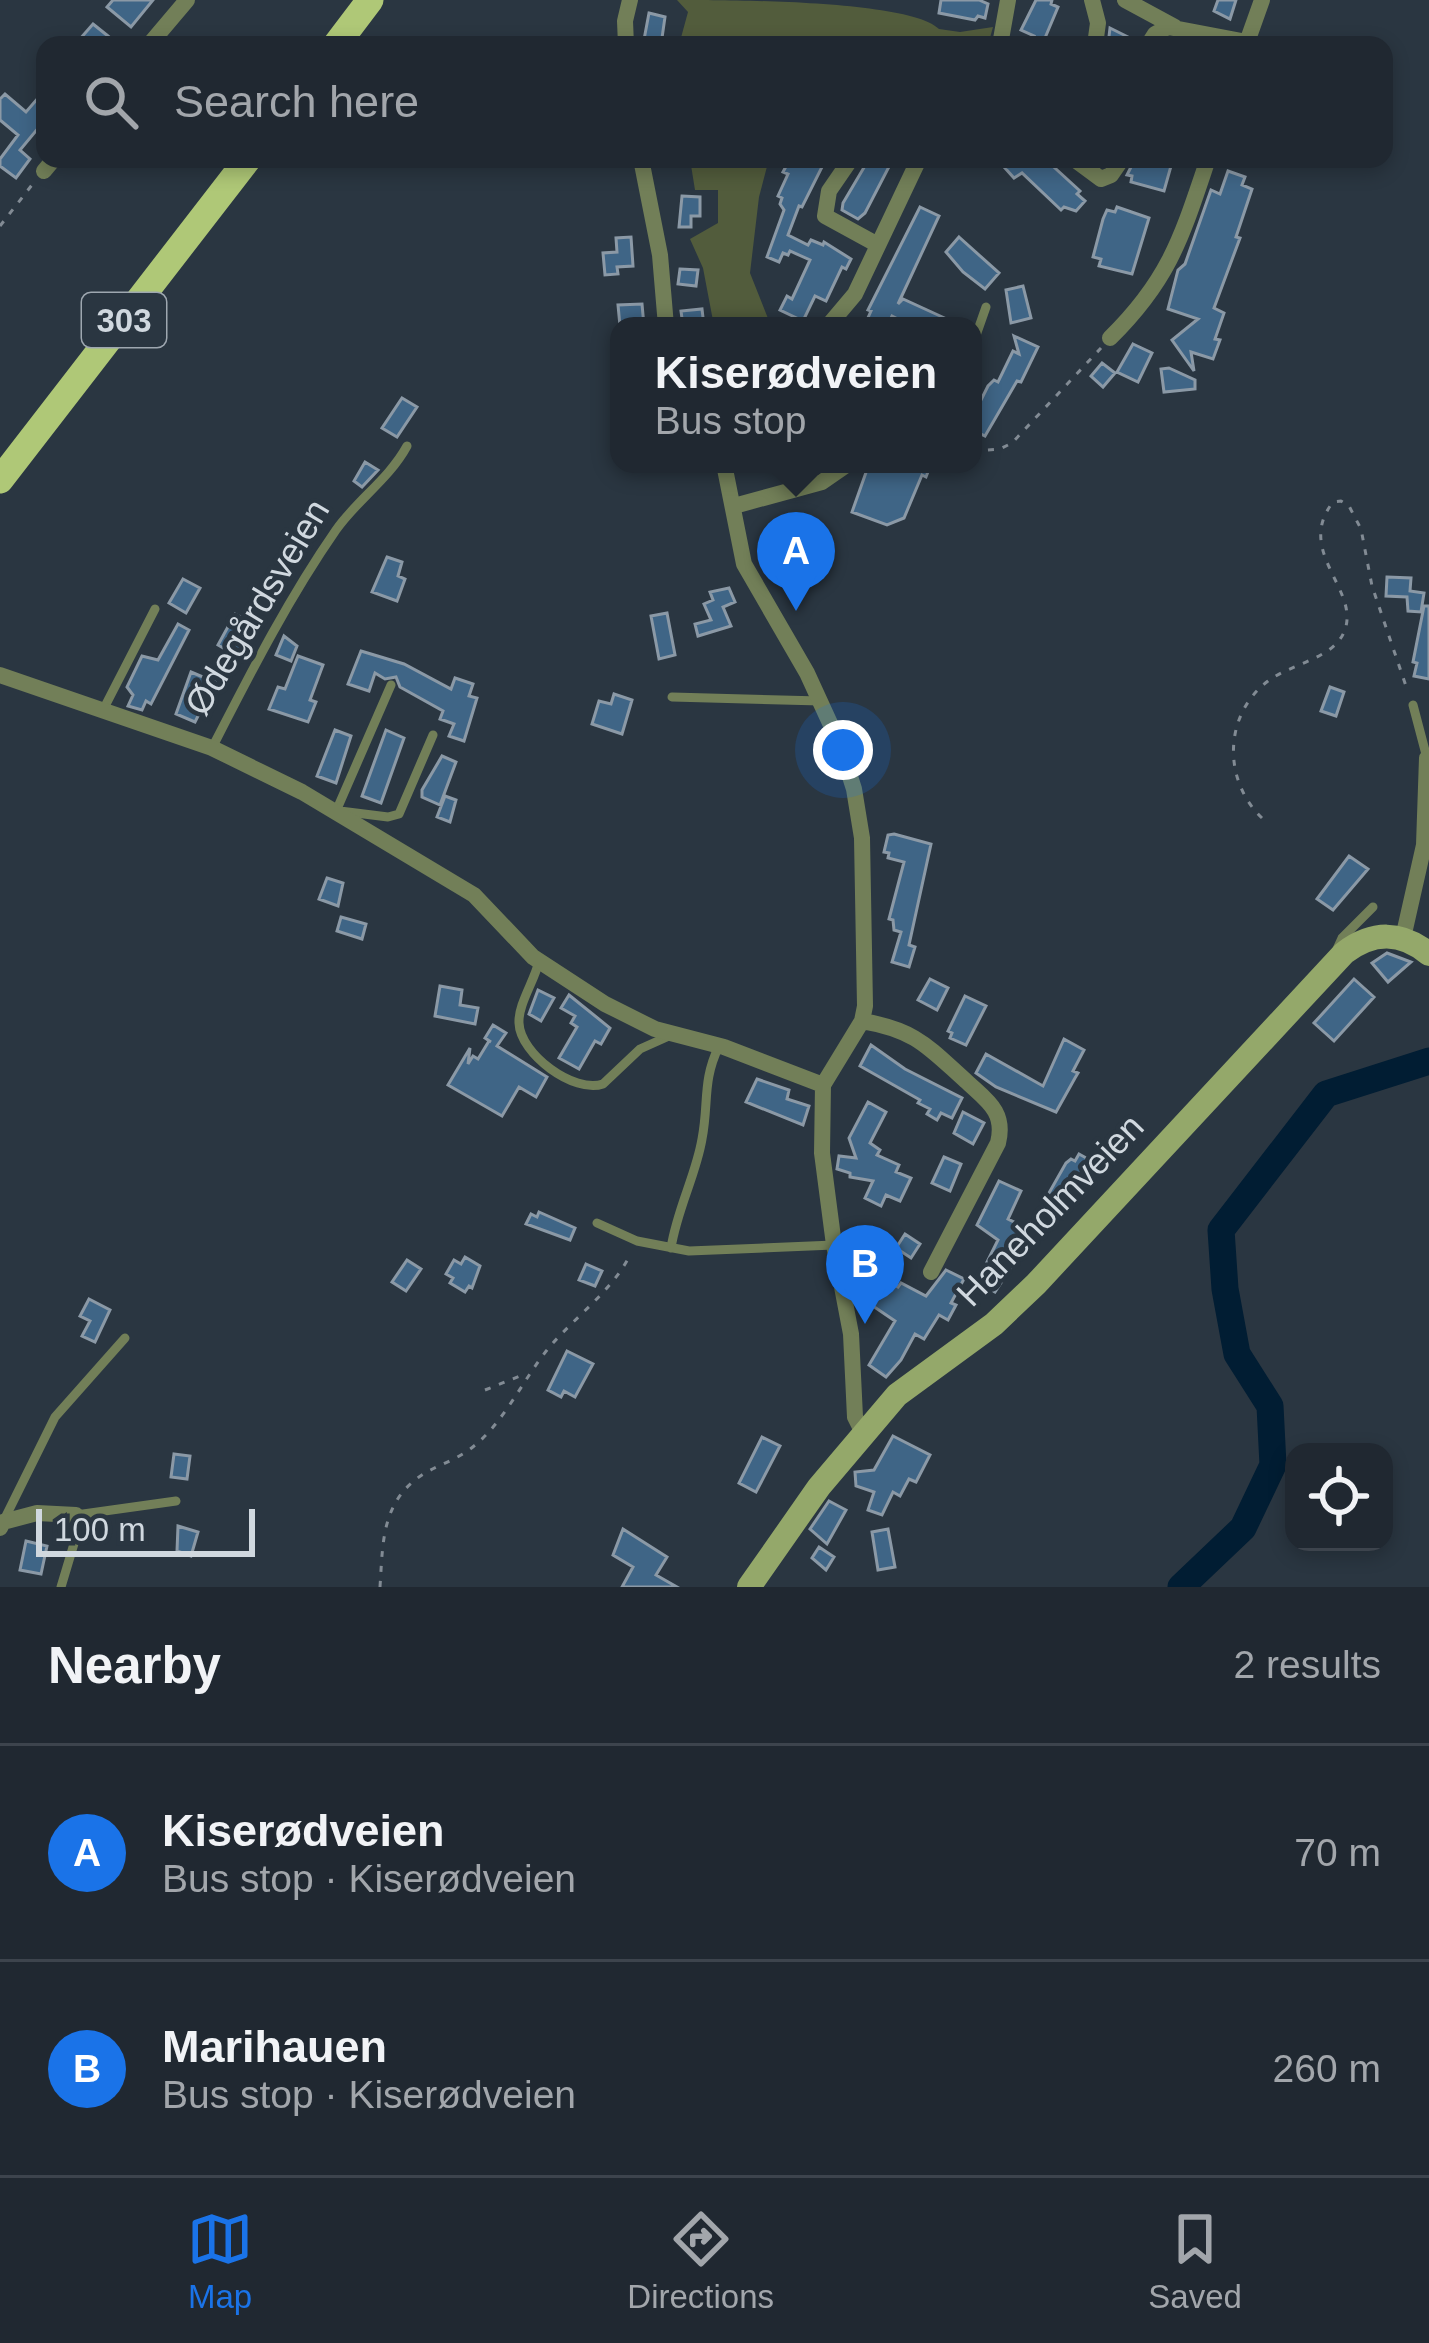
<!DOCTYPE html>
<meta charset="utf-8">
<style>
body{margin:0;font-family:Arial,sans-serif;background:#2d343d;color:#f1f3f6}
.controls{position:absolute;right:36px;bottom:36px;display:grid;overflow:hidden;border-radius:24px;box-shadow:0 6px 18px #0003}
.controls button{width:108px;height:108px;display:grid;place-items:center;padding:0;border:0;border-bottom:3px solid #3d444d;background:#202831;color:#f1f3f6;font:60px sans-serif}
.scale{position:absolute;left:36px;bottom:30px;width:219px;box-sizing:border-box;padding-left:12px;border:6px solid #d0d8df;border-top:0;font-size:33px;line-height:42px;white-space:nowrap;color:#d0d8df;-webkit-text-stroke:9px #2a3641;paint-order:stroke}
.you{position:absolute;left:843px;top:750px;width:42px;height:42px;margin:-30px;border:9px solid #fff;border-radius:50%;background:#1a73e8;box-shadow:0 0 0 18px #1a73e833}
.badge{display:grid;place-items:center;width:78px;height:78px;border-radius:50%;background:#1a73e8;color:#fff;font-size:39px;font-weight:700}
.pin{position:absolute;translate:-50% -99px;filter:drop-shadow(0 3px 6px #0008)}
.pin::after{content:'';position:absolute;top:63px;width:42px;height:36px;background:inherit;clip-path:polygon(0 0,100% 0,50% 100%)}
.popup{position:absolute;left:610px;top:317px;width:372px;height:156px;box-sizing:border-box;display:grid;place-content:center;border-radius:24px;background:#202831;filter:drop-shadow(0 3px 9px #0005);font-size:39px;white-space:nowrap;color:#a2a6ab}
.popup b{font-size:45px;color:#f1f3f6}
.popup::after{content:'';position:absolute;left:50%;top:100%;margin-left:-24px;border:24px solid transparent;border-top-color:#202831}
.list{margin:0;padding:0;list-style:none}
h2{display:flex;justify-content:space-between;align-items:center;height:156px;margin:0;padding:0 48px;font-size:51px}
h2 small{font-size:39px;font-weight:400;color:#a2a6ab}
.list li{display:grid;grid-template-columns:78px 1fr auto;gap:36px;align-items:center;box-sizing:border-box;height:216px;padding:0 48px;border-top:3px solid #3d444d}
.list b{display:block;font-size:45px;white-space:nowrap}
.list p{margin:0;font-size:39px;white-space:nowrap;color:#a2a6ab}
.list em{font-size:39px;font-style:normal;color:#a2a6ab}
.icon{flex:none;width:66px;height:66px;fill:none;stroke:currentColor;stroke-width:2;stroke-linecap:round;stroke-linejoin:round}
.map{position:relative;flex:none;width:1429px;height:1587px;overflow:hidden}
.search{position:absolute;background:#202831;box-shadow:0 6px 18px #0003;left:36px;right:36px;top:36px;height:132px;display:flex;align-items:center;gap:30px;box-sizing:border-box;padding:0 42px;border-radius:24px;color:#a2a6ab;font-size:45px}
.sheet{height:588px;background:#202831}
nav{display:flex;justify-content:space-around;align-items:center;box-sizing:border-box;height:168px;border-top:3px solid #3d444d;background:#202831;font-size:33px;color:#a2a6ab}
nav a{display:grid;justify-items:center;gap:6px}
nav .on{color:#1a73e8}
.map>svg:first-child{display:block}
</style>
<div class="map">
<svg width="1429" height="1587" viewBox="0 0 1429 1587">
<rect width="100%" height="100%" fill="#2a3641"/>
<path fill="#525c3c" d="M677 0C728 0 909 0 939 29L960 32 993 27 988 45H873L853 38 846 45H679L688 12Z
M690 159H769L759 197 750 273 771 326H714L703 268 690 239 718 223V190H695Z"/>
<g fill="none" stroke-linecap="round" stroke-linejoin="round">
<path stroke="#011d33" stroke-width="27" d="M1181 1587 1243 1528 1273 1465 1270 1406 1237 1354 1225 1289 1221 1230 1326 1094 1429 1061"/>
</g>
<path fill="#3f6586" stroke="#8b99a6" stroke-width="3" d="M113 0H153L131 27 107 7Z
M941 0H979L988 4 985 18 978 16 975 20 939 13Z
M1036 0H1052L1051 4 1058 7 1042 45H1029L1034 36 1021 30Z
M1218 0H1236L1230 19 1214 11Z
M649 13 665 17 661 45H643Z
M93 24 108 36 118 45H85L79 40Z
M1110 28 1136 41 1135 45H1108Z
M45 90V120L20 150 30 159 16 178 0 166V159L18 135 0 120V99L5 94 26 112Z
M790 159H826L802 207 799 206 788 235 808 245 811 240 823 245 824 242 851 259 846 269 842 267 826 301 815 296 803 321 780 310 787 296 792 299 810 260 790 251 788 255 783 253 779 262 767 257 784 210 780 204 782 198 778 196 788 174 783 172Z
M869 159H893L865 213 858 219 842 210 843 203Z
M1020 159H1045L1080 191 1077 194 1085 201 1076 211 1064 207 1061 210 1022 173 1014 178 1005 168Z
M1135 159H1173L1164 191 1131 182 1132 176 1127 175Z
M1228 171 1245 177 1242 185 1252 189 1236 237 1240 238 1214 308 1224 313 1215 339 1220 340 1213 359 1191 352 1194 371 1172 340 1198 319 1168 309 1178 270 1185 264 1211 190 1220 194Z
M682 196 700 197V216H691V227H679Z
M920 207 939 216 898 304 903 299 962 326H911L892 316 887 326H880L867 320 871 311 868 310Z
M1117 207 1149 218 1132 274 1099 266 1101 259 1093 257 1103 219 1107 210 1115 212Z
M631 237 633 266 617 267 618 274 605 275 603 253 617 252 616 238Z
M959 237 999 273 985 289 963 272 946 252Z
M680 269 698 270 696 286 678 284Z
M1023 286 1031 318 1011 323 1006 290Z
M642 304 644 326H620L618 305Z
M702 309 704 326H683L681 311Z
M1014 336 1038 347 1021 382 1017 381 985 436 973 430V406L977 408 988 386 994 380 998 382 1013 351 1019 354Z
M1133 344 1152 353 1138 382 1117 372Z
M1102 363 1115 373 1103 387 1091 376Z
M1169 368 1195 380V389L1164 392 1161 369Z
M402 398 417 407 397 437 382 428Z
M365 462 378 470 362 487 354 481Z
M869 464H931L926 477 922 475 904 518 887 525 852 512Z
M387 557 402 562 398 576 405 579 397 601 372 592Z
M1387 577 1411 578 1410 591 1424 593 1421 612 1408 611 1407 597 1386 596Z
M183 579 200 588 186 613 169 603Z
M729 588 735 602 723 607 731 626 698 636 695 624 711 620 704 604 713 600 710 592Z
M1424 606H1429V679L1414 676 1417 663 1413 662Z
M667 613 675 655 659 659 651 616Z
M235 614 255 625 237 656 218 645Z
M178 624 189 630 151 704 146 701 142 710 128 706 133 695 127 687 142 656 158 660Z
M284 636 297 646 291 661 276 655Z
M361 651 404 664 451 689 455 678 473 684 469 696 477 698 464 741 449 736 454 724 440 719 443 711 400 687 396 677 385 679 375 673 369 691 348 684Z
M298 656 323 665 310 700 316 702 308 722 269 709 278 687 285 689Z
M191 672 215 682 195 722 176 714Z
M1330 687 1344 692 1336 716 1321 711Z
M614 694 632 700 622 734 592 724 599 701 611 704Z
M335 730 351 736 336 783 317 776Z
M386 730 404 738 381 803 362 796Z
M442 756 456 762 440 805 422 797V790Z
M445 796 456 800 450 822 437 817Z
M894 834 931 844 909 945 915 947 909 967 892 962 901 932 894 930 893 920 889 919 904 862 888 858 889 853 884 852 888 835Z
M1349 856 1368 869 1333 910 1317 899Z
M327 878 343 883 338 906 319 899Z
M341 917 366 924 362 939 337 931Z
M1387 953 1411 962 1388 982 1372 963Z
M930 979 948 988 937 1010 918 1000Z
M1354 979 1374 997 1334 1041 1314 1023Z
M440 986 462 990 460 1005 478 1008 475 1024 435 1016Z
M538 990 554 998 541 1021 529 1014Z
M569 995 610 1028 601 1044 595 1041 579 1069 559 1058 577 1027 571 1023 575 1016 561 1008Z
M965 996 986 1006 966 1045 950 1038 952 1033 948 1031Z
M493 1025 506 1033 497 1046 547 1077 536 1097 519 1087 502 1116 448 1085 470 1048 468 1064 473 1056 478 1059 489 1041 491 1042 485 1038Z
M1064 1039 1084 1050 1073 1071 1078 1073 1075 1078 1056 1112 996 1087 976 1073 986 1054 1043 1086Z
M871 1045 905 1069 962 1098 952 1118 941 1113 937 1120 927 1114 930 1109 918 1103 920 1100 860 1066Z
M757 1079 789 1090 787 1099 809 1106 803 1125 746 1102Z
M868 1102 886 1112 870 1143 880 1150 877 1155 899 1165 896 1172 911 1178 900 1201 886 1195 881 1206 865 1198 873 1181 850 1177V1173L837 1169 839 1156 856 1158 849 1138Z
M963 1112 984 1123 973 1144 954 1133Z
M1079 1154 1097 1164 1063 1218 1044 1207 1045 1200 1066 1163 1071 1159 1075 1161Z
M944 1157 961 1164 950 1191 932 1183Z
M999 1181 1021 1191 1008 1219 1020 1225 1018 1228 1030 1238 995 1292 982 1285 994 1267 987 1262 998 1240 977 1225Z
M539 1212 575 1228 570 1240 526 1224 531 1214 537 1217Z
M905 1234 920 1244 911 1258 896 1248Z
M465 1257 480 1266 472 1288 469 1286 465 1292 450 1283 453 1278 446 1274 454 1260 461 1264Z
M407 1260 421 1269 406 1291 392 1282Z
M586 1264 602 1271 595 1286 579 1280Z
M946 1270 964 1279 951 1303 956 1305 948 1320 939 1315 924 1339 915 1334 901 1360 886 1377 869 1365 895 1321 870 1304 866 1294 872 1283 877 1286 883 1279 898 1287 901 1283 926 1296Z
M89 1299 110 1310 95 1342 82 1336 90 1321 80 1316Z
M567 1351 593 1364 575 1397 564 1391 561 1397 548 1390Z
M893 1436 930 1455 916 1482 909 1479 900 1496 893 1492 882 1515 868 1510 874 1492 856 1486 855 1472 874 1470Z
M762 1437 780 1446 756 1492 739 1483Z
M174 1454 190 1456 187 1479 171 1477Z
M829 1501 846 1510 827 1544 810 1529Z
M178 1526 198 1532 191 1556 177 1551Z
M623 1529 667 1557 656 1575 677 1587H622L633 1567 613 1555Z
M888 1529 895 1567 878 1570 872 1532Z
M26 1541 47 1546 41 1574 20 1570Z
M819 1547 834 1557 826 1570 812 1558Z"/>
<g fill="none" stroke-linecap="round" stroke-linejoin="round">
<path stroke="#828b94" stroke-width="3" stroke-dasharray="6 9" stroke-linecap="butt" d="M0 226 35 181
M973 451 1000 449 1012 443 1101 348
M1262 818C1223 781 1223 715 1268 681 1290 664 1333 659 1344 632 1362 591 1294 552 1333 502L1341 501 1349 506 1361 529 1372 586 1408 692
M485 1390 520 1376 527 1377
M380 1587C383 1542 381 1500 425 1473 441 1464 460 1458 474 1446 504 1422 523 1380 547 1350 574 1317 613 1291 631 1253"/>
<path stroke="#727f58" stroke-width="9" d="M973 344 986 307
M672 697 821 701
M1413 705 1427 758
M102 712 155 609
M212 748C250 674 288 599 336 530 357 500 389 479 407 446
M337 809 391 685
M340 811 388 817 399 814 433 735
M1337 949 1342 938 1373 907
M539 961C535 980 518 1004 519 1023 520 1054 574 1094 603 1084L640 1049 669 1036
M597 1223 637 1241 689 1251 834 1245
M671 1248C677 1209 696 1175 702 1139 709 1103 702 1081 719 1046
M3 1522 55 1417 125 1338
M61 1587 76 1537V1515L176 1501"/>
<path stroke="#727f58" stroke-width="16" d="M1092 0 1098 23 1095 45
M1125 0 1175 27
M149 45 187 0
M626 45 625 21 630 0
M1000 45 1008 0
M1148 45 1155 34 1168 27 1247 42
M1246 45 1262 0
M641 159 660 255 666 326
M851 159 829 191 825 216 878 245
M1074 159 1101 179 1111 175 1122 159
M44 171 54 159
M828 326 855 294 919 159
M1110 338C1170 279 1182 236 1208 159
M724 464 744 564 807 673 840 745 854 789 862 838 865 1006 862 1021 823 1085 822 1153 834 1245 851 1334 855 1417 863 1433
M734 506 822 482 848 464
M0 675 212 748 302 792 474 895 533 957 605 1004 655 1029 724 1047 823 1085
M1403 938 1424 845 1427 758
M862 1021C916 1030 928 1047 966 1081 986 1100 1006 1111 998 1143L931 1272
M0 1528 3 1522 37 1513 76 1515"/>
<path stroke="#94a86a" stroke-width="24" d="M749 1587 819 1487 897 1395 994 1324 1036 1284 1344 953C1373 931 1401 931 1429 954"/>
<path stroke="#afc877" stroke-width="27" d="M336 45 370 0
M0 480 248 159"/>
</g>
<g text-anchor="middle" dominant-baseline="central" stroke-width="9" stroke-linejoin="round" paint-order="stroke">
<rect fill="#2a3641" stroke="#9ea7b0" stroke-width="3" x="82" y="293" width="84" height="54" rx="9"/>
<g font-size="33" font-weight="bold" fill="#d0d8df">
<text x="124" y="320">303</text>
</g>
<g font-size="36" fill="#d0d8df" stroke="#2a3641">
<text transform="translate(257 607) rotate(-59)">Ødegårdsveien</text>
<text transform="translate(1050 1210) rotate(-46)">Haneholmveien</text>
</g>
</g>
</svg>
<div class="controls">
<button><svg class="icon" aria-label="locate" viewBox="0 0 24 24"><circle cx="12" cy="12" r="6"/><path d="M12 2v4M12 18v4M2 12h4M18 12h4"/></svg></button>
</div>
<div class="scale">100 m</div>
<div class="you"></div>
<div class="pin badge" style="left:796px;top:611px">A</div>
<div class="popup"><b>Kiserødveien</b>Bus stop</div>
<div class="pin badge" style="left:865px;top:1324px">B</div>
<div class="search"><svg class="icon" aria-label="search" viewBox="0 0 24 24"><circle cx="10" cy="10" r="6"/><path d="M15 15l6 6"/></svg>Search here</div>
</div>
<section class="sheet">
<h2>Nearby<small>2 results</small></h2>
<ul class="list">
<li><span class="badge">A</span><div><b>Kiserødveien</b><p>Bus stop · Kiserødveien</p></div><em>70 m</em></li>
<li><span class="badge">B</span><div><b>Marihauen</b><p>Bus stop · Kiserødveien</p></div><em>260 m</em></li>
</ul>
</section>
<nav>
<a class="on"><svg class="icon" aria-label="map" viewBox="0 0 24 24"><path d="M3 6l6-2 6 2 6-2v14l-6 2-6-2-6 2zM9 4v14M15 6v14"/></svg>Map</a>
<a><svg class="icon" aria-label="directions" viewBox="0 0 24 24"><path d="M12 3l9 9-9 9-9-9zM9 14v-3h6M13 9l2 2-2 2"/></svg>Directions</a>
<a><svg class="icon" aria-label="saved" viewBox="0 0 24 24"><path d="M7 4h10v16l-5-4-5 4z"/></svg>Saved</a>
</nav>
